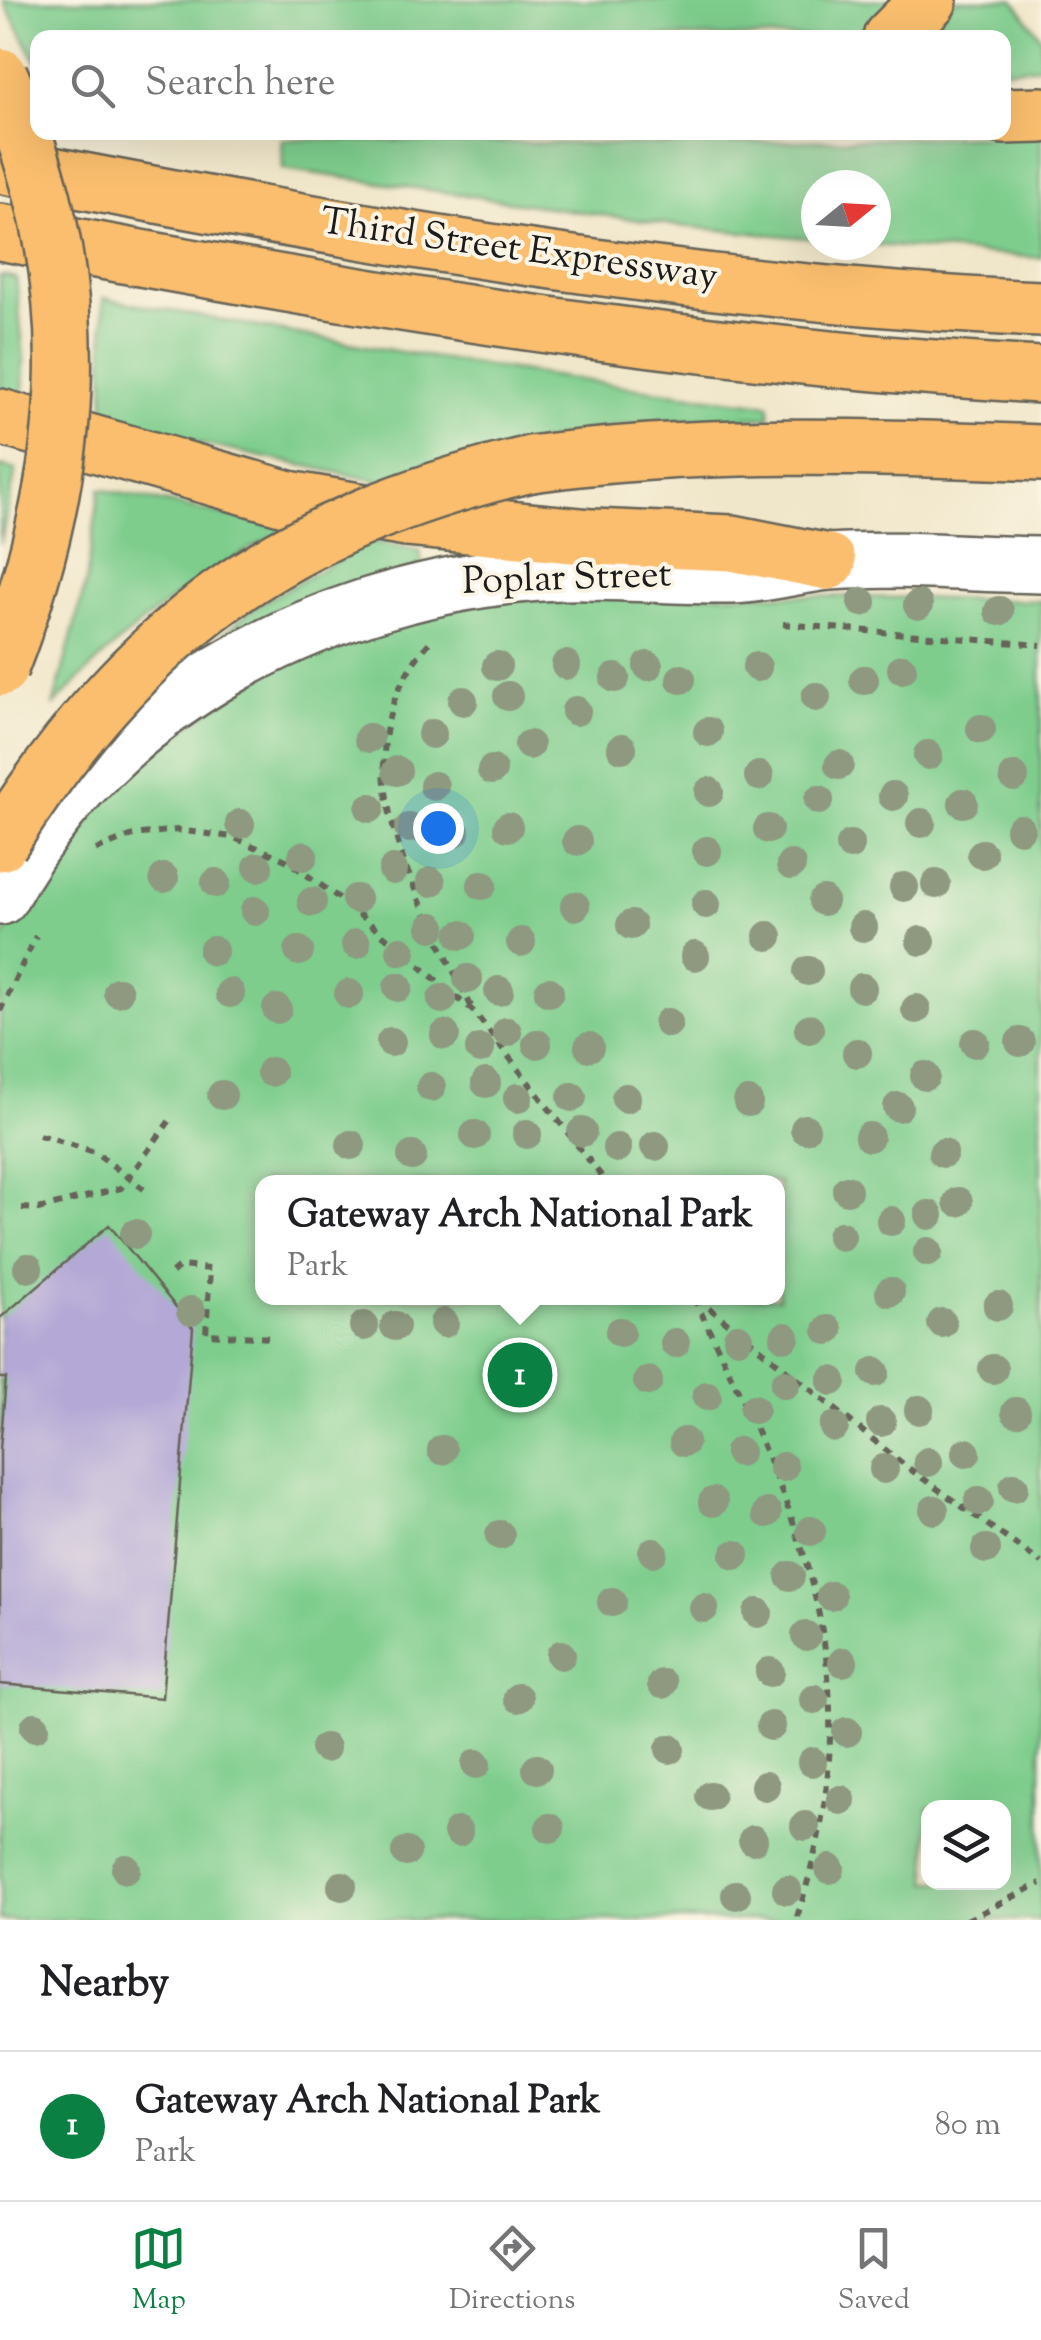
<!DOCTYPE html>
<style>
body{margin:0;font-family:"Sorts Mill Goudy",serif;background:#f6f6f6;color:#202124}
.controls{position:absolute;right:30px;bottom:30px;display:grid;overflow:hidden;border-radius:20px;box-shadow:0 10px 40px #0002}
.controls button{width:90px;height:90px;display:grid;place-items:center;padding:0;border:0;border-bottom:2px solid #e0e0e0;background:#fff;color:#202124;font:50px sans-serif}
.compass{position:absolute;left:801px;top:170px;width:90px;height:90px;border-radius:50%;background:#fff;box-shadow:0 10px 40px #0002;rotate:72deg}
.you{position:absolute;left:438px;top:828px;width:35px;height:35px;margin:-25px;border:8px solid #fff;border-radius:50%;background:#1a73e8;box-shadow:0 0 0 15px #1a73e833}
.badge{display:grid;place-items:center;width:65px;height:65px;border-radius:50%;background:#0b8043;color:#fff;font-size:32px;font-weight:700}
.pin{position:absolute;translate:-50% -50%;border:5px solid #fff;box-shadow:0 2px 10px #0006}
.popup{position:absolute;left:255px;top:1175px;width:530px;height:130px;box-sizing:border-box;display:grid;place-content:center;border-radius:20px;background:#fff;filter:drop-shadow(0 2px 8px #0005);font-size:32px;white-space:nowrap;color:#757577}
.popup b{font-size:38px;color:#202124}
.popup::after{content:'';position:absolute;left:50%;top:100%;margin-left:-20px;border:20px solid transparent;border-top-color:#fff}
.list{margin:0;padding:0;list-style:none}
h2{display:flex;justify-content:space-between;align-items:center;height:130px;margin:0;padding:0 40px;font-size:42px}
h2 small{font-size:32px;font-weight:400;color:#757577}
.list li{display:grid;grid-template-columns:65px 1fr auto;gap:30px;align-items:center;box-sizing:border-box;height:150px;padding:0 40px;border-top:2px solid #e0e0e0}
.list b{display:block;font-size:38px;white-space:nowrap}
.list p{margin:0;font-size:32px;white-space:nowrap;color:#757577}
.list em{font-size:32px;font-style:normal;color:#757577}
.icon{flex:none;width:55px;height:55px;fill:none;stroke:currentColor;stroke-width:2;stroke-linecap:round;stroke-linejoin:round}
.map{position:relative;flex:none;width:1041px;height:1920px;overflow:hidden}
.search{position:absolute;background:#fff;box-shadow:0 10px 40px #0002;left:30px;right:30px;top:30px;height:110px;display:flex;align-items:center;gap:25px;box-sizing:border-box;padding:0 35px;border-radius:20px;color:#757577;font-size:38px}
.sheet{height:280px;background:#fff}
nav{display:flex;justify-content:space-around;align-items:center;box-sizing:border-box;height:140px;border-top:2px solid #e0e0e0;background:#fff;font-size:28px;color:#757577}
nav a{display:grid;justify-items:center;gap:5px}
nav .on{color:#0b8043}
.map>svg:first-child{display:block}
</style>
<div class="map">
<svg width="1041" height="1920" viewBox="0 0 1041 1920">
<rect width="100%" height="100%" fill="#fcf5e5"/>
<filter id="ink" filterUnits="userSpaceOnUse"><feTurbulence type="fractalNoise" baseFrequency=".01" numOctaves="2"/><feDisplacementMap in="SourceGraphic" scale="20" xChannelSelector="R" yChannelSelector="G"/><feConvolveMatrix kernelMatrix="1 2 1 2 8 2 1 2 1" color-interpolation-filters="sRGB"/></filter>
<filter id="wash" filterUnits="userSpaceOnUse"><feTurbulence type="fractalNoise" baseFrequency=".0048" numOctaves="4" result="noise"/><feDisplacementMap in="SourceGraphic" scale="40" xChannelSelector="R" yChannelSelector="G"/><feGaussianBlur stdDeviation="2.25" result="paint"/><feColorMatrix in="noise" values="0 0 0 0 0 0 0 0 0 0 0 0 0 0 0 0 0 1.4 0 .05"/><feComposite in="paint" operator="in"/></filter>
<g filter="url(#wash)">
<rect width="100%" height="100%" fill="#f0e6c9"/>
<path fill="#7ecd8d" stroke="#4d7454" stroke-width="2.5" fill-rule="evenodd" d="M3 0H903L886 18 850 37 38 38 37 63Z
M954 0H1014L1041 38V66L1004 70V38H923Z
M1041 134V258L875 245 876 185H816V239L679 226 283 169 282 139 666 145Z
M0 275 16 278 24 360 23 398 0 390Z
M103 298C325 340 546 380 770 404L769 417 648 422 586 431 387 483 105 424Z
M0 466 16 470 0 545Z
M100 489 289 528C198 574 121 631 53 707L86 582Z
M371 541 420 550 422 567 167 680 258 605Z
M734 594 1041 601V1920H0V942L54 856 131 765 280 662 476 598ZM262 1182H778V1298H262ZM928 1808H1004V1882H928Z"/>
<g id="blocks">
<path fill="#b3a8d6" d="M109 1225 193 1328 162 1698 0 1684V1449L6 1378H0V1318Z"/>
</g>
</g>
<g filter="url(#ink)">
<use href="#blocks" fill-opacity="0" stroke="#666359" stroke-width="2.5"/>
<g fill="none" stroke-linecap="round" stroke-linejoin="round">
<g stroke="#666359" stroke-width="60">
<path id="tertiary" d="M0 897C104 706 308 597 519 575 589 567 661 577 732 576 765 575 796 565 829 562 898 557 971 564 1041 565"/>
</g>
<g stroke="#666359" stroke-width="60">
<path id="motorway" d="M891 38 929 0
M1004 116 1041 115
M0 165C343 232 692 293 1041 309
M0 232C344 297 691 356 1041 375
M0 417 289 499 406 519 592 537 732 543 828 562
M531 464C701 441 871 446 1041 453"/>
</g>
<path stroke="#666359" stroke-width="6" stroke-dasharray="8 8" stroke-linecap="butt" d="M783 624 1041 645
M429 643C330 755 417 895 471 1006
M96 850 133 835 177 830 232 837 286 860 343 901 474 1012 606 1182
M0 1011 36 936
M39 1135 95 1152 145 1190
M22 1208 38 1209 121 1188 173 1116
M172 1273 180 1266 210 1269 206 1334 273 1338
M694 1298C800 1518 878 1673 796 1920
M697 1298 907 1467 1041 1563
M967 1920 1041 1883"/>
<use href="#tertiary" stroke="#fff" stroke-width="55"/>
<use href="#motorway" stroke="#fabe6e" stroke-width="55"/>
<g stroke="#666359" stroke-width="60" stroke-linecap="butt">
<path id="motorway-bridge" d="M0 76C90 277 79 466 0 668
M0 843C137 627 282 523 531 464"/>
</g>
<use href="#motorway-bridge" stroke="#fabe6e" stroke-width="55"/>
</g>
<g fill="#8e9980">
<circle cx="862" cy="602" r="15"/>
<circle cx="918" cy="605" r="15"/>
<circle cx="999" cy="611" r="15"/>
<circle cx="566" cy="665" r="15"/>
<circle cx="497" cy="666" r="15"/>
<circle cx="648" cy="666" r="15"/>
<circle cx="757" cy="667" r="15"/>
<circle cx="902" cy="669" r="15"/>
<circle cx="615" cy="678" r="15"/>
<circle cx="681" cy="679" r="15"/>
<circle cx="864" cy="680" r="15"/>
<circle cx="508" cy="696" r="15"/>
<circle cx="816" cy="697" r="15"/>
<circle cx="463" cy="701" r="15"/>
<circle cx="576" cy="711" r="15"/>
<circle cx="981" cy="729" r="15"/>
<circle cx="708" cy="732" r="15"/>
<circle cx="432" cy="734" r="15"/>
<circle cx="369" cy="738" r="15"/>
<circle cx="529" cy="745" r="15"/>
<circle cx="622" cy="748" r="15"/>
<circle cx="928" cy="755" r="15"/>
<circle cx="839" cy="765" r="15"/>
<circle cx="492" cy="770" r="15"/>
<circle cx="397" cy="771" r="15"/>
<circle cx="759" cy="776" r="15"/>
<circle cx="1014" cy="777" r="15"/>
<circle cx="434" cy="786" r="15"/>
<circle cx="709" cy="792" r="15"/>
<circle cx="893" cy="796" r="15"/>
<circle cx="819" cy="800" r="15"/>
<circle cx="963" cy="803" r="15"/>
<circle cx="370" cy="808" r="15"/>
<circle cx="921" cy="823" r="15"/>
<circle cx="240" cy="824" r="15"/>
<circle cx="508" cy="827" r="15"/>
<circle cx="409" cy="828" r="15"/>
<circle cx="768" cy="829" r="15"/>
<circle cx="1020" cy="829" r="15"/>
<circle cx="455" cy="832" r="15"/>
<circle cx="577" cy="841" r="15"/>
<circle cx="850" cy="845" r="15"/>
<circle cx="707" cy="851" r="15"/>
<circle cx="982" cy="854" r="15"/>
<circle cx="303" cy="856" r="15"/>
<circle cx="791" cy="865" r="15"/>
<circle cx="258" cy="867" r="15"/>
<circle cx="393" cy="870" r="15"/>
<circle cx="164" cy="878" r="15"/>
<circle cx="431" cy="882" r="15"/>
<circle cx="216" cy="883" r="15"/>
<circle cx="936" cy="884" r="15"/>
<circle cx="482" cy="885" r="15"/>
<circle cx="904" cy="887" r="15"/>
<circle cx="356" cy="899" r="15"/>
<circle cx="823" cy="901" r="15"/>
<circle cx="312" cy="902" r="15"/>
<circle cx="706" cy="904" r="15"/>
<circle cx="575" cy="906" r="15"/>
<circle cx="255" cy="911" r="15"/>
<circle cx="631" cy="925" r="15"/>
<circle cx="432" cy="927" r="15"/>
<circle cx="863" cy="927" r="15"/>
<circle cx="461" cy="935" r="15"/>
<circle cx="768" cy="936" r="15"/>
<circle cx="921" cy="941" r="15"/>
<circle cx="521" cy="942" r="15"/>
<circle cx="356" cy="944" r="15"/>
<circle cx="213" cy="951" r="15"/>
<circle cx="299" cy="951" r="15"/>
<circle cx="401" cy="951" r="15"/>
<circle cx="695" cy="956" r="15"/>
<circle cx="808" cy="971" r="15"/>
<circle cx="468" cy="979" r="15"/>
<circle cx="398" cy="987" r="15"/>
<circle cx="862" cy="988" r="15"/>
<circle cx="499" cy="991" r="15"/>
<circle cx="118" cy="992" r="15"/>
<circle cx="549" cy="992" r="15"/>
<circle cx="230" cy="993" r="15"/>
<circle cx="349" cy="994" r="15"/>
<circle cx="442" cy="999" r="15"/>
<circle cx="277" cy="1009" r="15"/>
<circle cx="916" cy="1009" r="15"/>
<circle cx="668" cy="1023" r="15"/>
<circle cx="809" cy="1029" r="15"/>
<circle cx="507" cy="1032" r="15"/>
<circle cx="445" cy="1035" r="15"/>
<circle cx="391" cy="1042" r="15"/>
<circle cx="1020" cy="1042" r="15"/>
<circle cx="975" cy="1043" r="15"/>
<circle cx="537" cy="1044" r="15"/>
<circle cx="589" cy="1047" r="15"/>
<circle cx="480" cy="1049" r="15"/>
<circle cx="857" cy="1053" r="15"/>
<circle cx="271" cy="1072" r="15"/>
<circle cx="925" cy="1076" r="15"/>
<circle cx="486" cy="1083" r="15"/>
<circle cx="431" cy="1087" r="15"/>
<circle cx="222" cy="1095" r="15"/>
<circle cx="572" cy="1097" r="15"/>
<circle cx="518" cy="1098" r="15"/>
<circle cx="626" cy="1098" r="15"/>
<circle cx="748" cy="1102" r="15"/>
<circle cx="898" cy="1107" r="15"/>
<circle cx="805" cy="1129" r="15"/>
<circle cx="582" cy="1132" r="15"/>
<circle cx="527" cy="1134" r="15"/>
<circle cx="475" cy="1135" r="15"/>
<circle cx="869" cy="1137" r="15"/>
<circle cx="351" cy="1145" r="15"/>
<circle cx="655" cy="1146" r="15"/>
<circle cx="617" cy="1148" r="15"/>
<circle cx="943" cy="1153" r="15"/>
<circle cx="412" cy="1156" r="15"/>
<circle cx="847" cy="1190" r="15"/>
<circle cx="958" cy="1202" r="15"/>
<circle cx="929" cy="1215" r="15"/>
<circle cx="891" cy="1221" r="15"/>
<circle cx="135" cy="1234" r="15"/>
<circle cx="841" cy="1236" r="15"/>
<circle cx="928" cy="1252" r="15"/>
<circle cx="28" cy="1268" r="15"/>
<circle cx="890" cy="1292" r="15"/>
<circle cx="998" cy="1306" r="15"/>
<circle cx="191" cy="1311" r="15"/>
<circle cx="444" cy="1323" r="15"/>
<circle cx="942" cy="1323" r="15"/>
<circle cx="364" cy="1326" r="15"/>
<circle cx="395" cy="1326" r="15"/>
<circle cx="828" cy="1330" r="15"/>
<circle cx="620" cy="1332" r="15"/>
<circle cx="785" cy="1337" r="15"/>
<circle cx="738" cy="1338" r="15"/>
<circle cx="675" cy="1343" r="15"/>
<circle cx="993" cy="1369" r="15"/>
<circle cx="875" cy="1372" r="15"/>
<circle cx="648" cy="1381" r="15"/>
<circle cx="832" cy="1381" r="15"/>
<circle cx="785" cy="1384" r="15"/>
<circle cx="707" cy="1396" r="15"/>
<circle cx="754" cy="1409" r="15"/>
<circle cx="919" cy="1410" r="15"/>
<circle cx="1016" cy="1412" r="15"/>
<circle cx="881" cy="1422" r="15"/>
<circle cx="834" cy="1427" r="15"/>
<circle cx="684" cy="1442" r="15"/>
<circle cx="442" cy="1450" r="15"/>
<circle cx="739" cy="1452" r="15"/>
<circle cx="966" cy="1453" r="15"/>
<circle cx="928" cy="1462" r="15"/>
<circle cx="783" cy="1467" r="15"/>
<circle cx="884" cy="1469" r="15"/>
<circle cx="1014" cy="1487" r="15"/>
<circle cx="979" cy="1501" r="15"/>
<circle cx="713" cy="1502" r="15"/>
<circle cx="934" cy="1510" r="15"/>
<circle cx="767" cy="1513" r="15"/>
<circle cx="811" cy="1531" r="15"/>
<circle cx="500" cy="1535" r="15"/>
<circle cx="986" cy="1549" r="15"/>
<circle cx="653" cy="1552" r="15"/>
<circle cx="735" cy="1555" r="15"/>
<circle cx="790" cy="1576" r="15"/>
<circle cx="831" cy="1596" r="15"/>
<circle cx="612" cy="1602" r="15"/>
<circle cx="704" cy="1608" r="15"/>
<circle cx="758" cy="1613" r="15"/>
<circle cx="806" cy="1636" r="15"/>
<circle cx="561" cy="1655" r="15"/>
<circle cx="843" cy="1662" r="15"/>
<circle cx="770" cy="1672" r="15"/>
<circle cx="662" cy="1684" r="15"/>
<circle cx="518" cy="1698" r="15"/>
<circle cx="814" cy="1699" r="15"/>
<circle cx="771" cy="1726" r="15"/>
<circle cx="35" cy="1727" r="15"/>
<circle cx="847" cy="1732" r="15"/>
<circle cx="325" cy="1748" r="15"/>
<circle cx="670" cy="1749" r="15"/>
<circle cx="812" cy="1762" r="15"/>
<circle cx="476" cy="1764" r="15"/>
<circle cx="537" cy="1769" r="15"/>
<circle cx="765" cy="1786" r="15"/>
<circle cx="710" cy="1796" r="15"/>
<circle cx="841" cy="1800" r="15"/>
<circle cx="805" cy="1826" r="15"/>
<circle cx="550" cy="1828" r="15"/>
<circle cx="458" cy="1832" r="15"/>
<circle cx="753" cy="1840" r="15"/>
<circle cx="406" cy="1852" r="15"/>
<circle cx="126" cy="1869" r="15"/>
<circle cx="830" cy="1869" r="15"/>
<circle cx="342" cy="1886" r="15"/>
<circle cx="787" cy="1890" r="15"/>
<circle cx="736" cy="1895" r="15"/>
</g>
</g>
<g text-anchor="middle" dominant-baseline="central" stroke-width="8" stroke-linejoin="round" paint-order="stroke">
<g font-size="38" fill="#1c1c1c" stroke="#fcf5e5">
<text transform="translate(519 251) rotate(8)">Third Street Expressway</text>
<text transform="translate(567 580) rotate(-2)">Poplar Street</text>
</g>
</g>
</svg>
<div class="controls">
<button><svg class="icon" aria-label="layers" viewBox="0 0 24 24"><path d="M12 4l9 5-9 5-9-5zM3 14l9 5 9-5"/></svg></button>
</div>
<svg class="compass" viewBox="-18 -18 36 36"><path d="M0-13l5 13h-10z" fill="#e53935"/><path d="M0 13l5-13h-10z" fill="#757577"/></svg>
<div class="you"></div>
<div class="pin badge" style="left:520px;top:1375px">1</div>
<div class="popup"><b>Gateway Arch National Park</b>Park</div>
<div class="search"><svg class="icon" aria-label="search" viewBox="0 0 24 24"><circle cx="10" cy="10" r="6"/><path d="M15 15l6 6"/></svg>Search here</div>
</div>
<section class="sheet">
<h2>Nearby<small></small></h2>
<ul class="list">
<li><span class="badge">1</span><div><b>Gateway Arch National Park</b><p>Park</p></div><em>80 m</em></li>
</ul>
</section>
<nav>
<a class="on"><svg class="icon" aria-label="map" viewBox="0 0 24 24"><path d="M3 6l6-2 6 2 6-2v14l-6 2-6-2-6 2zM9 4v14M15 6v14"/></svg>Map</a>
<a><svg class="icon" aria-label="directions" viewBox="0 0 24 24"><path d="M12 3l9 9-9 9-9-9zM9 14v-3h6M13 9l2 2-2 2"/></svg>Directions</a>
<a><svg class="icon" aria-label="saved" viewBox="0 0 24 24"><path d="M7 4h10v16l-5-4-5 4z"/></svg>Saved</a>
</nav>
